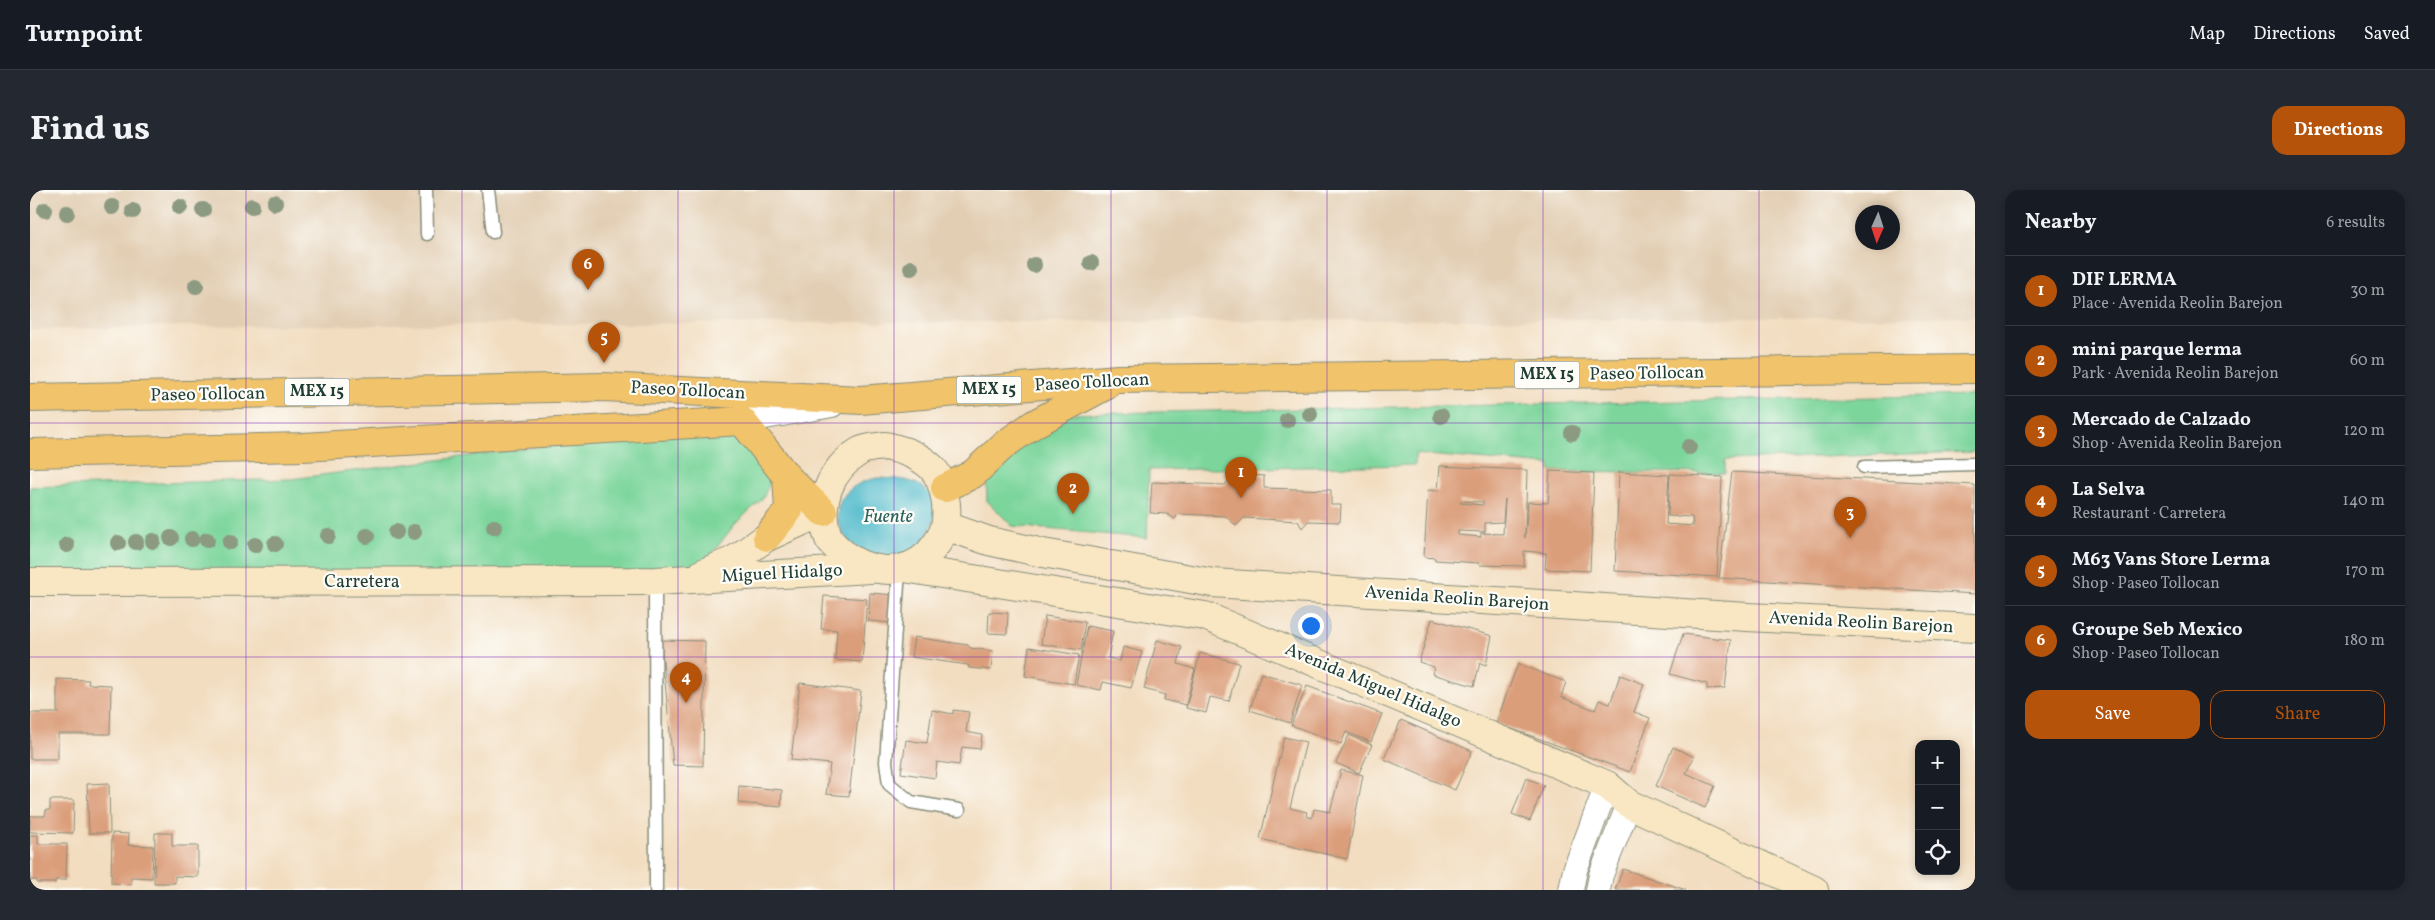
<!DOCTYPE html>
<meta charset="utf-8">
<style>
body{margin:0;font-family:Vollkorn,serif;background:#242831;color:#f1f3f6}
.controls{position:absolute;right:15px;bottom:15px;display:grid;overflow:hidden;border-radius:10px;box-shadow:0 2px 8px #0003}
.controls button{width:45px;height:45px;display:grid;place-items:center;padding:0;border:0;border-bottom:1px solid #363941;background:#171b24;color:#f1f3f6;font:25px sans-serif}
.compass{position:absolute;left:1825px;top:15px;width:45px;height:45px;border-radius:50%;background:#171b24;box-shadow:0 2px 8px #0003;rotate:183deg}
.you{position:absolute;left:1280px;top:435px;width:18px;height:18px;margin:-12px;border:4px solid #fff;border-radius:50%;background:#1a73e8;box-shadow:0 0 0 8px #1a73e833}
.badge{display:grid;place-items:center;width:32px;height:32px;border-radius:50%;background:#b45309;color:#fff;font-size:16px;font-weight:700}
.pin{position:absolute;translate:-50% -41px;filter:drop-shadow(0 1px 2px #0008)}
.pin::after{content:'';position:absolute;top:26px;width:18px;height:15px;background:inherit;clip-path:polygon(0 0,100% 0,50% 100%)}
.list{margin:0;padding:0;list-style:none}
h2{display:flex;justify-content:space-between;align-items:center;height:65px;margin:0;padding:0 20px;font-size:21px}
h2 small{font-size:16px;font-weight:400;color:#9ea1a6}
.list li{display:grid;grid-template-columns:32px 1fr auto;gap:15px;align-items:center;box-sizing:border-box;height:70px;padding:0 20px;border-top:1px solid #363941}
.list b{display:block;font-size:19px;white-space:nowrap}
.list p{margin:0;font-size:16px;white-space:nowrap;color:#9ea1a6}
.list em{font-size:16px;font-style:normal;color:#9ea1a6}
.actions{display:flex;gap:10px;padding:15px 20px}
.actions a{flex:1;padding:11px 0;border:1px solid #b45309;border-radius:15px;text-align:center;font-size:18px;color:#b45309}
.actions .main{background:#b45309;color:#fff}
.icon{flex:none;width:28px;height:28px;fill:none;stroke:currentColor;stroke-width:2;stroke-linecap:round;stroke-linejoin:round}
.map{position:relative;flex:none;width:1945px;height:700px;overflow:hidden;border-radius:15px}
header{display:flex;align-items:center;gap:30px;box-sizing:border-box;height:70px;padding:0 25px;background:#171b24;border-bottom:1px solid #363941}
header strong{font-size:24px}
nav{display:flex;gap:28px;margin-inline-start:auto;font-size:18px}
.intro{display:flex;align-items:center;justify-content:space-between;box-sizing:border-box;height:120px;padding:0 30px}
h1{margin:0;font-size:35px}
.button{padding:12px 22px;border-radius:15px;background:#b45309;color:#fff;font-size:18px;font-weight:700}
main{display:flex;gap:30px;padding:0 30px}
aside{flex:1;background:#171b24;border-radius:15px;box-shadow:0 2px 8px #0003}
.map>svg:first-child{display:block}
</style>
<header>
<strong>Turnpoint</strong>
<nav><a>Map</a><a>Directions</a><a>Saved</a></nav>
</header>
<div class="intro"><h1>Find us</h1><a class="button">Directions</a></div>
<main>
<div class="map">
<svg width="1945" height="700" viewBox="0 0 1945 700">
<rect width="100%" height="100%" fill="#fdfcf7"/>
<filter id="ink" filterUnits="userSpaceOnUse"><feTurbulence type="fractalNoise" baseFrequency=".02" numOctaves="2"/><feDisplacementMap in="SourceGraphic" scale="10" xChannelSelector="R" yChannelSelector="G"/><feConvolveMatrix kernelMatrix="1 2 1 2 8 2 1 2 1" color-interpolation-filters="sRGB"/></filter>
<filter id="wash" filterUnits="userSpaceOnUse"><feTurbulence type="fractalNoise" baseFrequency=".0096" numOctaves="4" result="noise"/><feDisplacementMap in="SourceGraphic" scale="20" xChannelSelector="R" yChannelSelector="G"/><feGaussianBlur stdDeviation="1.12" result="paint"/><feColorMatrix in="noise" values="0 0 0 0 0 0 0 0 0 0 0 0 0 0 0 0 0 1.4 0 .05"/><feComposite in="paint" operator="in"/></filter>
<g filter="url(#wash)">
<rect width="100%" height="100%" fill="#f2ddc0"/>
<path fill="#e2ceb3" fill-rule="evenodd" d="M0 0H1945V127L152 136 0 140ZM1832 22H1862V52H1832Z"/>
<path fill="#7bd59b" stroke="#4d8968" d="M1945 205V262L1695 270V283L1520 281V275L1385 264V275L1119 280 1117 348 982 336 957 311 956 283 1031 224Z
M687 241 709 245 743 286 733 308 705 334 663 388 0 392V297L261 289 508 257Z"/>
<path fill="#4fbacb" stroke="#377c80" d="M847 288C877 289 897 289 909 320L891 359C879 363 866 367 853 366 800 362 787 299 847 288Z"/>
<g id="blocks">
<path fill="#db9e7a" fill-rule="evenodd" d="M1410 276 1497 280 1495 348 1498 312 1518 313 1520 281 1564 283 1560 381 1515 379 1516 363 1494 361V376L1449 375V373L1405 370V368L1394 367 1398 300 1408 301ZM1475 309 1473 344 1451 343V347L1428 345V341L1455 342V333L1473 332ZM1430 311 1453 312V315L1430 313Z
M1589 282 1639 285 1636 334 1663 336 1662 327 1638 326 1640 284 1692 287 1687 387 1585 381Z
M1702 282 1945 295V404L1689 388Z
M1203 284 1234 286V298L1301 300V315H1311L1310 332 1278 331 1272 338 1268 331 1214 328 1206 336 1196 326 1148 324 1145 329 1137 324 1120 323 1122 292 1195 295Z
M840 403 865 405 863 433 838 431Z
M794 406 837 409 832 472 805 470 807 440 791 439Z
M959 422 978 423 977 444 958 443Z
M1015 426 1055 432 1051 460 1011 454Z
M1402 429 1462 446 1456 475 1450 473 1444 496 1402 484 1404 477 1389 472Z
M1057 436 1083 441 1078 468 1090 471 1093 457 1112 462 1101 498 1073 492 1071 500 1046 495Z
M1653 444 1701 450 1695 498 1677 499V494L1640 484Z
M884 447 938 455 940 458 963 461 961 480 939 478 938 475 881 467Z
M631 450 675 451 673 576 643 575Z
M1127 450 1152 457 1148 474 1165 479 1156 515 1134 510 1135 505 1114 499Z
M999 457 1049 465 1044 494 995 486Z
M1170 463 1209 473 1199 511 1180 507 1176 523 1156 518Z
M1488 474 1536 492 1531 507 1565 520 1569 510 1580 514 1590 485 1614 494 1604 522 1620 528 1600 582 1466 533Z
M1231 483 1272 495 1260 533 1220 520Z
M27 489 59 490 58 494 81 495 80 544H28V569H0V523H29L27 521Z
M770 493 831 501 819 606 796 604 800 574 761 570Z
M1277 496 1352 524 1341 552 1316 542 1311 554 1261 535Z
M902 520 923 524V520L939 522 936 542 952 545 950 559 932 557 929 575 907 572 905 588 871 583 876 550 897 553Z
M1371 530 1442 561 1425 600 1354 569Z
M1319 545 1342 555 1329 583 1306 573Z
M1254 547 1276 552 1260 618 1277 622 1276 626 1282 628 1284 619 1300 622 1311 580 1333 585 1317 669 1230 649Z
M1643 557 1664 567 1656 583 1685 596 1675 618 1626 596Z
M1496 588 1514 595 1500 631 1482 624Z
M79 593 80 643H59L57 594Z
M709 596 752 600 751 617 708 613Z
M20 610H44L43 643 0 642V626H15L16 620H20Z
M82 643 99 644 98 655 123 656 122 688 101 687V694L81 693Z
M125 643H142V656H168V687L145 686V693H124Z
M0 645H8V654H37L36 690H25V693H7V690H0Z
M1593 679 1656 700H1585Z"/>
</g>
</g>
<g filter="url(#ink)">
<use href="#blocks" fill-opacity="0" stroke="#888d7a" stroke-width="1"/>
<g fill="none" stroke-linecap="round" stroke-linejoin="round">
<g stroke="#888d7a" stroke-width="15">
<path id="service" d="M396 0 397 44
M458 0 463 42
M1834 277 1945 274
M869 380 856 572 859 594 881 612 929 620
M625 391 626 700"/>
</g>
<g stroke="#888d7a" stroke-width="26">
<path id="minor" d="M712 231 802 215
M1541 700 1545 680 1577 595
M1568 700 1571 685 1599 614"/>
</g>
<g stroke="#888d7a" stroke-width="30">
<path id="secondary" d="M856 256C872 260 887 264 900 276 914 288 919 318 915 336 913 347 905 356 898 364 872 389 833 382 809 360 806 357 801 353 799 349 785 315 800 279 830 261 837 257 848 257 856 256Z
M916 336 959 351 1013 363 1183 393 1717 427 1945 438
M874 378 1175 426 1577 595 1599 614 1784 700
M673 383 704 370 737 347 793 322
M0 392 625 391 841 379"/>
</g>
<g stroke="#888d7a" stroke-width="30">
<path id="trunk" d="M0 208 574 197 831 210 1088 189 1945 179
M0 263 273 257 712 231 757 287 793 322
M915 298 943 284 975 254 1004 234 1077 195
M737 347 759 320 757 287"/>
</g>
<use href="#service" stroke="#fff" stroke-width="12"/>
<use href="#minor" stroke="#fff" stroke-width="24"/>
<use href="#secondary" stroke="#f9e7c3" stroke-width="28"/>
<use href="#trunk" stroke="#f1c36a" stroke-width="28"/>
</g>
<g fill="#8b9a81">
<circle cx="245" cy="13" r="8"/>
<circle cx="222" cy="16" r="8"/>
<circle cx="82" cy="17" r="8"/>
<circle cx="150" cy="17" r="8"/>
<circle cx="15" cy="20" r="8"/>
<circle cx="173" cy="20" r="8"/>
<circle cx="103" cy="21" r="8"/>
<circle cx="37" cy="23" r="8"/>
<circle cx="1061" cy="73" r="8"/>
<circle cx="1004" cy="75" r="8"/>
<circle cx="881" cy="78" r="8"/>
<circle cx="166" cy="96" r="8"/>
<circle cx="1280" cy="224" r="8"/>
<circle cx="1411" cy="226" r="8"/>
<circle cx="1257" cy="230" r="8"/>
<circle cx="1542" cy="243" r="8"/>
<circle cx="1659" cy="257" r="8"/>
<circle cx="464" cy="337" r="8"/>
<circle cx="366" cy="342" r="8"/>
<circle cx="384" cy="342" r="8"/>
<circle cx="298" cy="346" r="8"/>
<circle cx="337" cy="346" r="8"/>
<circle cx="141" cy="348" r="8"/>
<circle cx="162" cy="349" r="8"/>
<circle cx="177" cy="350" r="8"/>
<circle cx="123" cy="351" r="8"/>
<circle cx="106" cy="352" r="8"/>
<circle cx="200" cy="352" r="8"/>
<circle cx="88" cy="353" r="8"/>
<circle cx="245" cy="354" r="8"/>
<circle cx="37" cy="355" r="8"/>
<circle cx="225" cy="355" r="8"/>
</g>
</g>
<path fill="none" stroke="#7b2cbf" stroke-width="1" stroke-opacity="0.55" d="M216 0V700M432 0V700M648 0V700M864 0V700M1081 0V700M1297 0V700M1513 0V700M1729 0V700M0 233H1945M0 467H1945"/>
<g text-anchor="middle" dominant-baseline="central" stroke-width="4.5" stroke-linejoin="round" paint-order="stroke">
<g fill="#fdfcf7" stroke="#62766e" stroke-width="1">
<rect x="1484.5" y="171.5" width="65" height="27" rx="4"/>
<rect x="926.5" y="186.5" width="65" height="27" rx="4"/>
<rect x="254.5" y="188.5" width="65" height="27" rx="4"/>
</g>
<g font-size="16" font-weight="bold" fill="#1f3d34">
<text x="1517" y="185">MEX 15</text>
<text x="959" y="200">MEX 15</text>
<text x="287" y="202">MEX 15</text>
</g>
<g font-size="18" fill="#1f3d34" stroke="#fdfcf7">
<text transform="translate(1617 184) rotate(-1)">Paseo Tollocan</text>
<text transform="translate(1062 193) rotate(-3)">Paseo Tollocan</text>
<text transform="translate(658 201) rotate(3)">Paseo Tollocan</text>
<text transform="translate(178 205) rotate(-1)">Paseo Tollocan</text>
<text transform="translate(752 384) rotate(-3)">Miguel Hidalgo</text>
<text x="332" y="392">Carretera</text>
<text transform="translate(1427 409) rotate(4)">Avenida Reolin Barejon</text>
<text transform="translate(1831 433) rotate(3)">Avenida Reolin Barejon</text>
<text transform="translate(1343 496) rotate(23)">Avenida Miguel Hidalgo</text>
</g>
<g font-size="19" font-style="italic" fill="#2d6261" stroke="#fdfcf7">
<text x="858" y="327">Fuente</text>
</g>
</g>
</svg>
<div class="controls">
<button>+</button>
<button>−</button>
<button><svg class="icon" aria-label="locate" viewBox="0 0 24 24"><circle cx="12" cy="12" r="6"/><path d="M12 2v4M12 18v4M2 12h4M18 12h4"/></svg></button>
</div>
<svg class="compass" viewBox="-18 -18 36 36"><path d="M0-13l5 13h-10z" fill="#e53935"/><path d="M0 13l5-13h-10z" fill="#9ea1a6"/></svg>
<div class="you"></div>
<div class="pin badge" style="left:1211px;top:308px">1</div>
<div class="pin badge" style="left:1043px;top:324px">2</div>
<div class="pin badge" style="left:1820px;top:348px">3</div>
<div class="pin badge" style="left:656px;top:513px">4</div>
<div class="pin badge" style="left:574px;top:173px">5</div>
<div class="pin badge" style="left:558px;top:100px">6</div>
</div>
<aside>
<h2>Nearby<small>6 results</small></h2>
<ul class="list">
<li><span class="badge">1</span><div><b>DIF LERMA</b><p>Place · Avenida Reolin Barejon</p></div><em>30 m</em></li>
<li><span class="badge">2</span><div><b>mini parque lerma</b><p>Park · Avenida Reolin Barejon</p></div><em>60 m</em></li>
<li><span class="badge">3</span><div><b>Mercado de Calzado</b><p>Shop · Avenida Reolin Barejon</p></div><em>120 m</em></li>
<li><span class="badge">4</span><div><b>La Selva</b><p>Restaurant · Carretera</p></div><em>140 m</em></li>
<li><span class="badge">5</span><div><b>M63 Vans Store Lerma</b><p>Shop · Paseo Tollocan</p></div><em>170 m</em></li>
<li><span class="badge">6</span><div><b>Groupe Seb Mexico</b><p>Shop · Paseo Tollocan</p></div><em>180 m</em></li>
</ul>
<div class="actions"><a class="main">Save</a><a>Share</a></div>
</aside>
</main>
